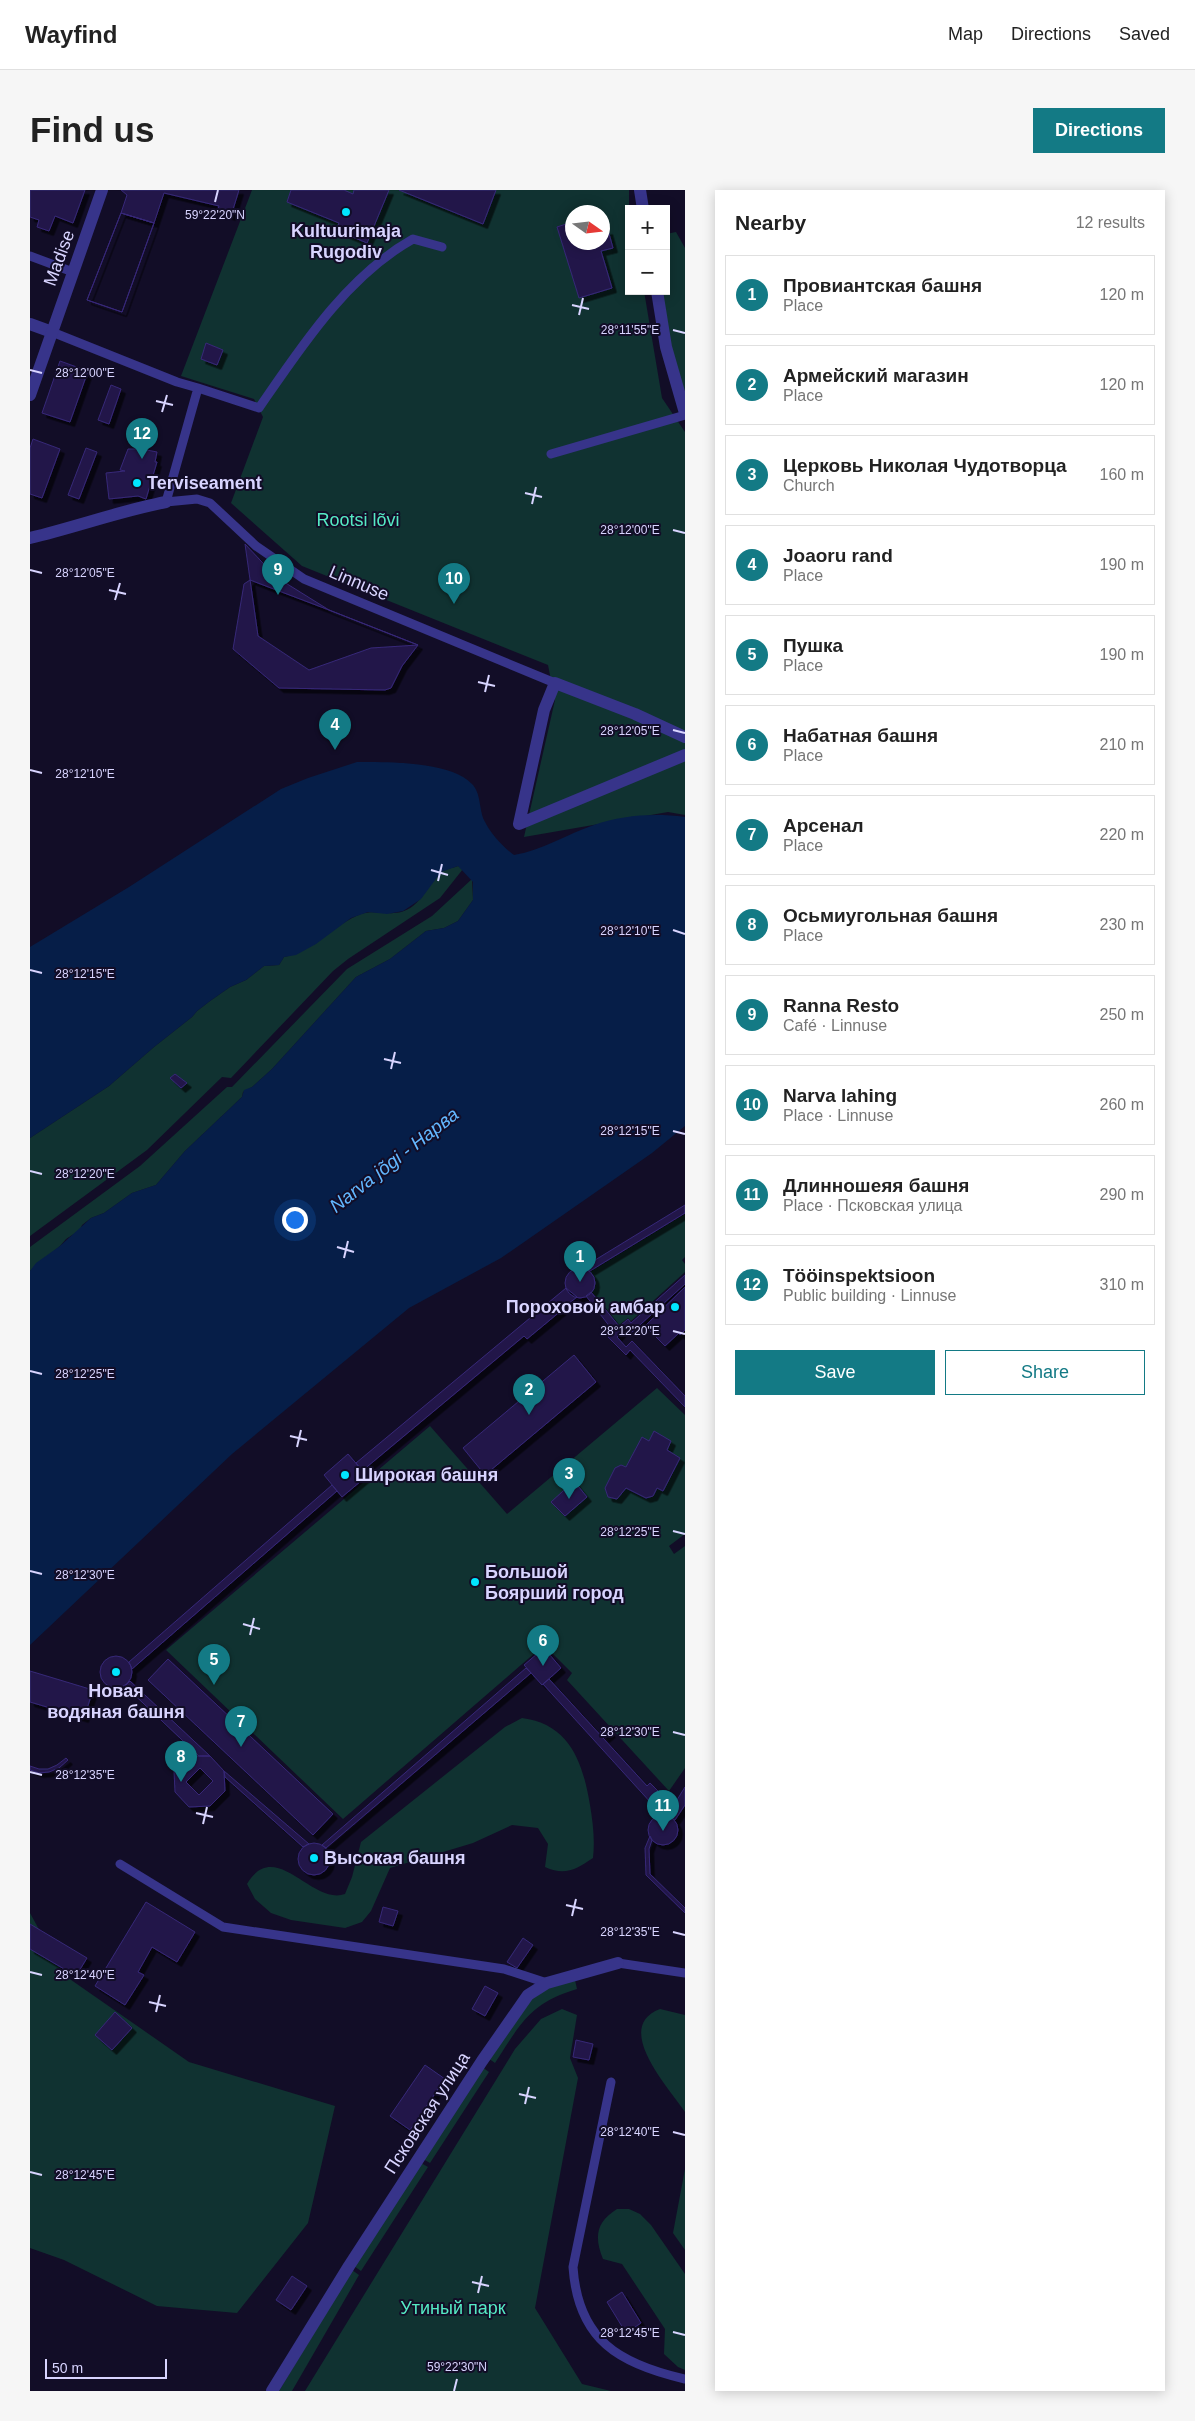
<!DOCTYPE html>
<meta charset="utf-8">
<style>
body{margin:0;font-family:Helvetica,sans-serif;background:#f6f6f6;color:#222}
.controls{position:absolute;right:15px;top:15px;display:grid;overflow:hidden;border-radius:0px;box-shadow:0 2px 12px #0003}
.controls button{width:45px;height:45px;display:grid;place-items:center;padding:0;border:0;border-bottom:1px solid #e0e0e0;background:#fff;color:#222;font:25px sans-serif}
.compass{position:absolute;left:535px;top:15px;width:45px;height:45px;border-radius:50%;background:#fff;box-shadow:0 2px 12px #0003;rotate:104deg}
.scale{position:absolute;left:15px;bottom:12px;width:122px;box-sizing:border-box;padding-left:5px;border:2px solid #d8d4ff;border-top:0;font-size:14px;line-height:18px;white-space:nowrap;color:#d8d4ff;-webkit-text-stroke:4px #120d27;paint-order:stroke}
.you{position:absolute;left:264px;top:1029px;width:18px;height:18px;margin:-12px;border:4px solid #fff;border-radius:50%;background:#1a73e8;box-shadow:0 0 0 8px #1a73e833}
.badge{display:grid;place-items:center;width:32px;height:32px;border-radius:50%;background:#137a85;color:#fff;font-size:16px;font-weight:700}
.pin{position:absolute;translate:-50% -41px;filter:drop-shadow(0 1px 2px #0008)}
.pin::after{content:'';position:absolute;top:26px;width:18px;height:15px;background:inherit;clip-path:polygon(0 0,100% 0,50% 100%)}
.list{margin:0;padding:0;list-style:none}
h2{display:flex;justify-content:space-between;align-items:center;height:65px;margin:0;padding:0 20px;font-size:21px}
h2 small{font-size:16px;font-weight:400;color:#767676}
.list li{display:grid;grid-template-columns:32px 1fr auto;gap:15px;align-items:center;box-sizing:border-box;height:80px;margin:0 10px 10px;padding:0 10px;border:1px solid #e0e0e0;border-radius:0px}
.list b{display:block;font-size:19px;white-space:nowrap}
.list p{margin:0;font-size:16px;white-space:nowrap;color:#767676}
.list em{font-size:16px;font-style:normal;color:#767676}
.actions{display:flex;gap:10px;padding:15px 20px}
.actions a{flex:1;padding:11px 0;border:1px solid #137a85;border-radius:0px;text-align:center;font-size:18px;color:#137a85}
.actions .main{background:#137a85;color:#fff}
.map{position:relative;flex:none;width:655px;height:2201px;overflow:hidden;border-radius:0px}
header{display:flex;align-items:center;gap:30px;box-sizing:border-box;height:70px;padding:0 25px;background:#fff;border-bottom:1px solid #e0e0e0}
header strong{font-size:24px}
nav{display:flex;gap:28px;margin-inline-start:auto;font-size:18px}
.intro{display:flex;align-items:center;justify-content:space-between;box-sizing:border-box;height:120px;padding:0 30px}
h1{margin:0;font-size:35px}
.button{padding:12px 22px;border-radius:0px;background:#137a85;color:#fff;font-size:18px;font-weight:700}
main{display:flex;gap:30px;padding:0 30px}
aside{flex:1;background:#fff;border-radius:0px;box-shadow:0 2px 12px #0003}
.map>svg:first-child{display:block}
</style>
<header>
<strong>Wayfind</strong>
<nav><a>Map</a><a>Directions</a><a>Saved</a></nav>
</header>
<div class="intro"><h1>Find us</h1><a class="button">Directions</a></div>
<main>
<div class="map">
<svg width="655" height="2201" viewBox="0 0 655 2201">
<defs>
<filter id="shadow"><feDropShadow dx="4.5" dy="4.5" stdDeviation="0" flood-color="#0009"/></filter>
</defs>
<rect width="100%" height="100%" fill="#120d27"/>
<path fill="#103231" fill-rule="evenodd" d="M222 0H599V101H614L632 208 655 242V625L638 622 494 647 525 510 518 475 272 376 201 313 233 227 224 209 151 186ZM542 22H572V52H542Z
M646 42 655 58V223L627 101H636V44Z
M428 676 433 679 410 708 318 769 303 781 201 888 192 887 117 960 0 1046V948L79 896 124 857 162 827 167 821 180 811 200 797 216 790 234 776 249 775 254 767C284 761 303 735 331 724 348 718 365 730 383 716 394 707 400 693 410 683 415 679 423 678 428 676Z
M442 689 443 710 428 731 414 738 396 741 360 769 326 787 242 879 222 897 213 902 212 907 155 961 126 995 102 1003 74 1023 61 1028 52 1035 50 1040 36 1049 30 1056 0 1081V1057L110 976 197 897H202L317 779 402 726Z
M655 1024V1067L652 1070 655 1074V1082L601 1131 598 1128 589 1135 562 1102 565 1090 560 1082Z
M627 1198 655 1225V1344L639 1356 644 1364 655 1356V1578L639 1601 537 1490 542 1483 514 1455 313 1629 136 1460 400 1236 477 1324Z
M492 1528C540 1534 553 1573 560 1615 563 1633 565 1650 563 1668 545 1680 535 1686 515 1677L518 1654 508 1638 482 1635 443 1653 360 1678 341 1721 332 1732 315 1738 261 1730 241 1723 225 1709 217 1694C245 1646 282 1716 315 1704L322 1687 331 1652 475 1537Z
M0 1723 34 1785 159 1872 305 1916 278 2033 207 2123 127 2116 34 2070 0 2058Z
M545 1790 547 1799C500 1813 491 1833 465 1873L458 1868 502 1809 518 1798Z
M532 1819 547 1825 540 1868 548 1888 505 2118 552 2194 581 2201H275L485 1859 511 1829Z
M630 1819 655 1825V1922C639 1898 582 1837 630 1819Z
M452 1877 459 1882 400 1973 393 1969Z
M391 1973 398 1977 331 2081 324 2076Z
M655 1979V2060L643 2043Z
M587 2019H599L610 2024 621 2035 655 2084V2180L648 2177 634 2164 635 2139 592 2074 573 2069C564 2047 566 2032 587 2019Z
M322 2080 329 2085 262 2201H249Z"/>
<path fill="#061e48" d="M327 572C356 572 421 571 442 594 451 603 449 619 454 630 460 643 473 657 484 665 513 660 537 644 564 635 593 625 624 623 655 627V936L622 963 471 1068 379 1118 202 1264 0 1455V1081L6 1073 30 1056 61 1028 74 1023 102 1003 126 995 155 961 212 907 214 900 222 897 242 879 326 787 360 769 396 741 414 738 428 731 443 710V692L428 676 411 682 391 709 373 721 357 724 338 722 321 728 286 754 266 765 254 767 249 775 234 776 216 790 200 797 180 811 167 821 162 827 124 857 79 896 0 948V757L99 697 251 599 278 588Z"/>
<path fill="#22184a" stroke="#372878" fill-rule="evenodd" filter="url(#shadow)" d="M0 0H55L43 33 25 26 19 41 7 37 9 30 0 27Z
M91 0H209L201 26 187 21 189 16 134 3 124 33 91 23 97 5Z
M261 0H314L323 4 324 0H359L337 53 306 40 309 33 257 12Z
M369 0H466L453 34Z
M91 23 124 33 92 122 57 110Z
M91 23 124 33 92 122 57 110Z
M542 32V52H572V42L578 40 583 58 571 61 582 98 549 108 527 37Z
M176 153 193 160 187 175 171 169Z
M30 171 58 181 40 232 12 223Z
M81 195 91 199 79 234 68 230Z
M3 249 30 259 12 308 0 304V258Z
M56 258 67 262 49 309 38 305Z
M98 259H112L127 262 125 272H127L116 309 108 306 79 309 76 283 95 281 90 280Z
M215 354 246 387 299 420 388 455 341 458 279 480 228 446Z
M220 390 299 420 388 455 372 476 361 498 355 500 249 498 203 459 214 394Z
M145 884 157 893 151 898 140 888Z
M655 1015V1023L560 1081 552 1078Z
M535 1093a15 15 0 1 1 30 0a15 15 0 1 1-30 0Z
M655 1085V1094L601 1143 596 1138 593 1141 590 1136 598 1129 601 1133Z
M655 1097V1140L650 1145 649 1143 635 1156 615 1136Z
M536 1098 547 1107 538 1114 535 1111 530 1117 532 1120 497 1149 494 1146 332 1281 326 1273Z
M561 1102 593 1141 587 1147 596 1157 602 1151 655 1206V1217L600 1160 596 1165 578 1147 584 1142 556 1106Z
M544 1165 566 1192 455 1285 433 1258Z
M624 1241 641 1251 637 1260 650 1268 633 1301 627 1298 623 1306 616 1308 596 1298 587 1309 578 1307 575 1298 585 1278 591 1275 596 1277 612 1247 619 1251Z
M318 1264 337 1286 312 1307 294 1285Z
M544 1291 557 1307 535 1326 521 1312Z
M302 1295 307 1301 102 1479 99 1472Z
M514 1458 531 1478 512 1495 494 1475Z
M70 1482a16 16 0 1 1 32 0a16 16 0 1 1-32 0Z
M138 1469 303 1624 283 1645 118 1490Z
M496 1478 501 1483 296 1658 292 1655Z
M0 1481 63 1500 54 1528 0 1512Z
M519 1489 617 1596 620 1593 643 1616 637 1626 632 1625 513 1494Z
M100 1491 180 1566H169L95 1496Z
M575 1537 581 1543 575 1548 570 1542Z
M159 1566H180L194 1581 195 1601 180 1616 159 1617 145 1602 144 1581ZM170 1578 183 1591 169 1605 156 1592Z
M36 1568 38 1570 29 1578 19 1582 9 1583 0 1580V1576L9 1579H18L27 1575Z
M194 1581 279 1654 273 1657 195 1587Z
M655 1597V1615L645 1630 637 1626Z
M618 1640a15 15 0 1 1 30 0a15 15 0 1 1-30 0Z
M620 1646 622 1650 619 1659 620 1684 655 1718V1723L616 1685 615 1658Z
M268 1669a16 16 0 1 1 32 0a16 16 0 1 1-32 0Z
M116 1712 165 1742 147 1772 122 1757 108 1782 114 1785 95 1815 65 1796Z
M353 1717 368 1721 363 1736 349 1732Z
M0 1734 57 1768 46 1786 0 1759Z
M493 1748 503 1755 487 1778 477 1772Z
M455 1796 468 1803 455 1826 442 1819Z
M85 1822 102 1838 82 1860 65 1845Z
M546 1850 563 1854 559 1870 543 1867Z
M395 1875 415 1889 380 1940 360 1926Z
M262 2086 277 2096 261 2120 246 2110Z
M592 2102 611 2133 596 2143 577 2112Z"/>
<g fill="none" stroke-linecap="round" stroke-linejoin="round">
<path stroke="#37348a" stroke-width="9" d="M0 66 43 82
M22 142 147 192 168 198 136 312 167 309 180 313 226 356 274 389 525 493
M168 198 229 218C271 157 317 86 383 49L412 57
M521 264 655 225
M90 1674 193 1737 474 1779 517 1793
M588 1773 655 1783
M581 1892 543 2077C548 2150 589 2174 655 2189"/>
<path stroke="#37348a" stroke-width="12" d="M655 547 605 524 525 493 514 520 489 634 655 565"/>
<path stroke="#37348a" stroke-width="12" d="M610 0 613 19
M627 101 636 157 655 223
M0 134 22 142
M0 348C46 337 90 321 136 312
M242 2201 319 2076 452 1871 498 1805 517 1793 588 1773"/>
<path stroke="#37348a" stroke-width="12" d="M0 205 72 0"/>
</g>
<path fill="none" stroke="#d8d4ff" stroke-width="2" d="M185 12 188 0M542 115 559 119M549 125 553 108M643 140 655 143M0 180 12 183M126 211 143 215M132 222 137 205M495 303 512 307M502 314 506 297M643 340 655 343M0 380 12 383M79 400 96 404M85 410 90 393M448 492 465 496M455 502 459 485M643 540 655 543M0 580 12 583M401 680 418 685M408 691 412 674M643 740 655 744M0 780 12 783M354 869 371 873M361 879 365 862M643 941 655 944M0 981 12 984M307 1057 324 1062M314 1068 318 1051M643 1141 655 1144M0 1181 12 1184M260 1246 277 1250M267 1257 271 1240M643 1341 655 1344M0 1381 12 1384M213 1434 230 1439M220 1445 224 1428M643 1542 655 1545M0 1582 12 1585M166 1623 183 1627M173 1634 177 1617M536 1715 553 1719M542 1726 546 1709M643 1742 655 1745M0 1782 12 1785M119 1812 136 1816M126 1822 130 1805M489 1904 506 1908M495 1914 499 1897M643 1942 655 1945M0 1982 12 1985M442 2092 459 2096M448 2103 452 2086M643 2142 655 2145M424 2201 427 2189"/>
<g fill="#00e6ff" stroke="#120d27" stroke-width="2">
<circle cx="316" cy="22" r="5"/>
<circle cx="107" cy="293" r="5"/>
<circle cx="645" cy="1117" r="5"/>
<circle cx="315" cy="1285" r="5"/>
<circle cx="445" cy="1392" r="5"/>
<circle cx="86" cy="1482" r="5"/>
<circle cx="284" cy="1668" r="5"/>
</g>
<g text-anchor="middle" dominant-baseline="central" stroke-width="4" stroke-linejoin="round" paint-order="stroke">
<g font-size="18" font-weight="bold" fill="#d8d4ff" stroke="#120d27" text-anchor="start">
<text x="316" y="41" text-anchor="middle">Kultuurimaja<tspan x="316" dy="21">Rugodiv</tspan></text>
<text x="117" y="293">Terviseament</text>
<text x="635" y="1117" text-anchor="end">Пороховой амбар</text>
<text x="325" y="1285">Широкая башня</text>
<text x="455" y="1382">Большой<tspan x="455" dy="21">Боярший город</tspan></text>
<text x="86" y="1501" text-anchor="middle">Новая<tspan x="86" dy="21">водяная башня</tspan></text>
<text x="294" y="1668">Высокая башня</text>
</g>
<g font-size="18" fill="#d8d4ff" stroke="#120d27">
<text transform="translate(29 68) rotate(-70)">Madise</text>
<text transform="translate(329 393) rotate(23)">Linnuse</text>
<text transform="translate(397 1923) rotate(-57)">Псковская улица</text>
</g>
<g font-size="18" fill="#55eac4" stroke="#120d27">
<text x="328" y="330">Rootsi lõvi</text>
<text x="423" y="2118">Утиный парк</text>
</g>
<g font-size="19" font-style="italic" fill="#62b7ff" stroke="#120d27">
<text transform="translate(364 970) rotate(-38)">Narva jõgi - Нарва</text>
</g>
</g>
<g font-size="12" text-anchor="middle" fill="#d8d4ff" stroke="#120d27" stroke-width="4" stroke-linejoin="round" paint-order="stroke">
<text x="185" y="29">59°22'20"N</text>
<text x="600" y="144">28°11'55"E</text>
<text x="55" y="187">28°12'00"E</text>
<text x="600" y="344">28°12'00"E</text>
<text x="55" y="387">28°12'05"E</text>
<text x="600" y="545">28°12'05"E</text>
<text x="55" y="588">28°12'10"E</text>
<text x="600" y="745">28°12'10"E</text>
<text x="55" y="788">28°12'15"E</text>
<text x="600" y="945">28°12'15"E</text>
<text x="55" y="988">28°12'20"E</text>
<text x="600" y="1145">28°12'20"E</text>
<text x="55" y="1188">28°12'25"E</text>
<text x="600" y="1346">28°12'25"E</text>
<text x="55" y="1389">28°12'30"E</text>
<text x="600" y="1546">28°12'30"E</text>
<text x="55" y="1589">28°12'35"E</text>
<text x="600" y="1746">28°12'35"E</text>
<text x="55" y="1789">28°12'40"E</text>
<text x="600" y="1946">28°12'40"E</text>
<text x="55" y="1989">28°12'45"E</text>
<text x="600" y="2147">28°12'45"E</text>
<text x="427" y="2181">59°22'30"N</text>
</g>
</svg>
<div class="controls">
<button>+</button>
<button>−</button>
</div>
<svg class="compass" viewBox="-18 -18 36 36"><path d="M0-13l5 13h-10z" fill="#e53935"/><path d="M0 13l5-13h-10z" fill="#767676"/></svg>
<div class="scale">50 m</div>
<div class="you"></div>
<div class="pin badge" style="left:550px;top:1092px">1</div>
<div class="pin badge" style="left:499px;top:1225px">2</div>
<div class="pin badge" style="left:539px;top:1309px">3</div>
<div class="pin badge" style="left:305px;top:560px">4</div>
<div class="pin badge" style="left:184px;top:1495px">5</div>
<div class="pin badge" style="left:513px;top:1476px">6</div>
<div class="pin badge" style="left:211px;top:1557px">7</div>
<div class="pin badge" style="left:151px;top:1592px">8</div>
<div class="pin badge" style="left:248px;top:405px">9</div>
<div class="pin badge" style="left:424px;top:414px">10</div>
<div class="pin badge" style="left:633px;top:1641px">11</div>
<div class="pin badge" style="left:112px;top:269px">12</div>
</div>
<aside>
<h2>Nearby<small>12 results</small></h2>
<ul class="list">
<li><span class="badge">1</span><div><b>Провиантская башня</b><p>Place</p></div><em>120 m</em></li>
<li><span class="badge">2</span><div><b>Армейский магазин</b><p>Place</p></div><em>120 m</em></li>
<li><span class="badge">3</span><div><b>Церковь Николая Чудотворца</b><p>Church</p></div><em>160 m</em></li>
<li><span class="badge">4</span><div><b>Joaoru rand</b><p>Place</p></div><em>190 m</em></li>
<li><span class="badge">5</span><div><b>Пушка</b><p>Place</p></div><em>190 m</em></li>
<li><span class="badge">6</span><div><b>Набатная башня</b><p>Place</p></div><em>210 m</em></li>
<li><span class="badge">7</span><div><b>Арсенал</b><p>Place</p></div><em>220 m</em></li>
<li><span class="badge">8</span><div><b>Осьмиугольная башня</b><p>Place</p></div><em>230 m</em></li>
<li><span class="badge">9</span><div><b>Ranna Resto</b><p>Café · Linnuse</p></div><em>250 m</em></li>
<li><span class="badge">10</span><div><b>Narva lahing</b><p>Place · Linnuse</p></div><em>260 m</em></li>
<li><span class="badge">11</span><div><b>Длинношеяя башня</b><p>Place · Псковская улица</p></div><em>290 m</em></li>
<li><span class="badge">12</span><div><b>Tööinspektsioon</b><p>Public building · Linnuse</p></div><em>310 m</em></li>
</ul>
<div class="actions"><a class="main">Save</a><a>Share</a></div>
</aside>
</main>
